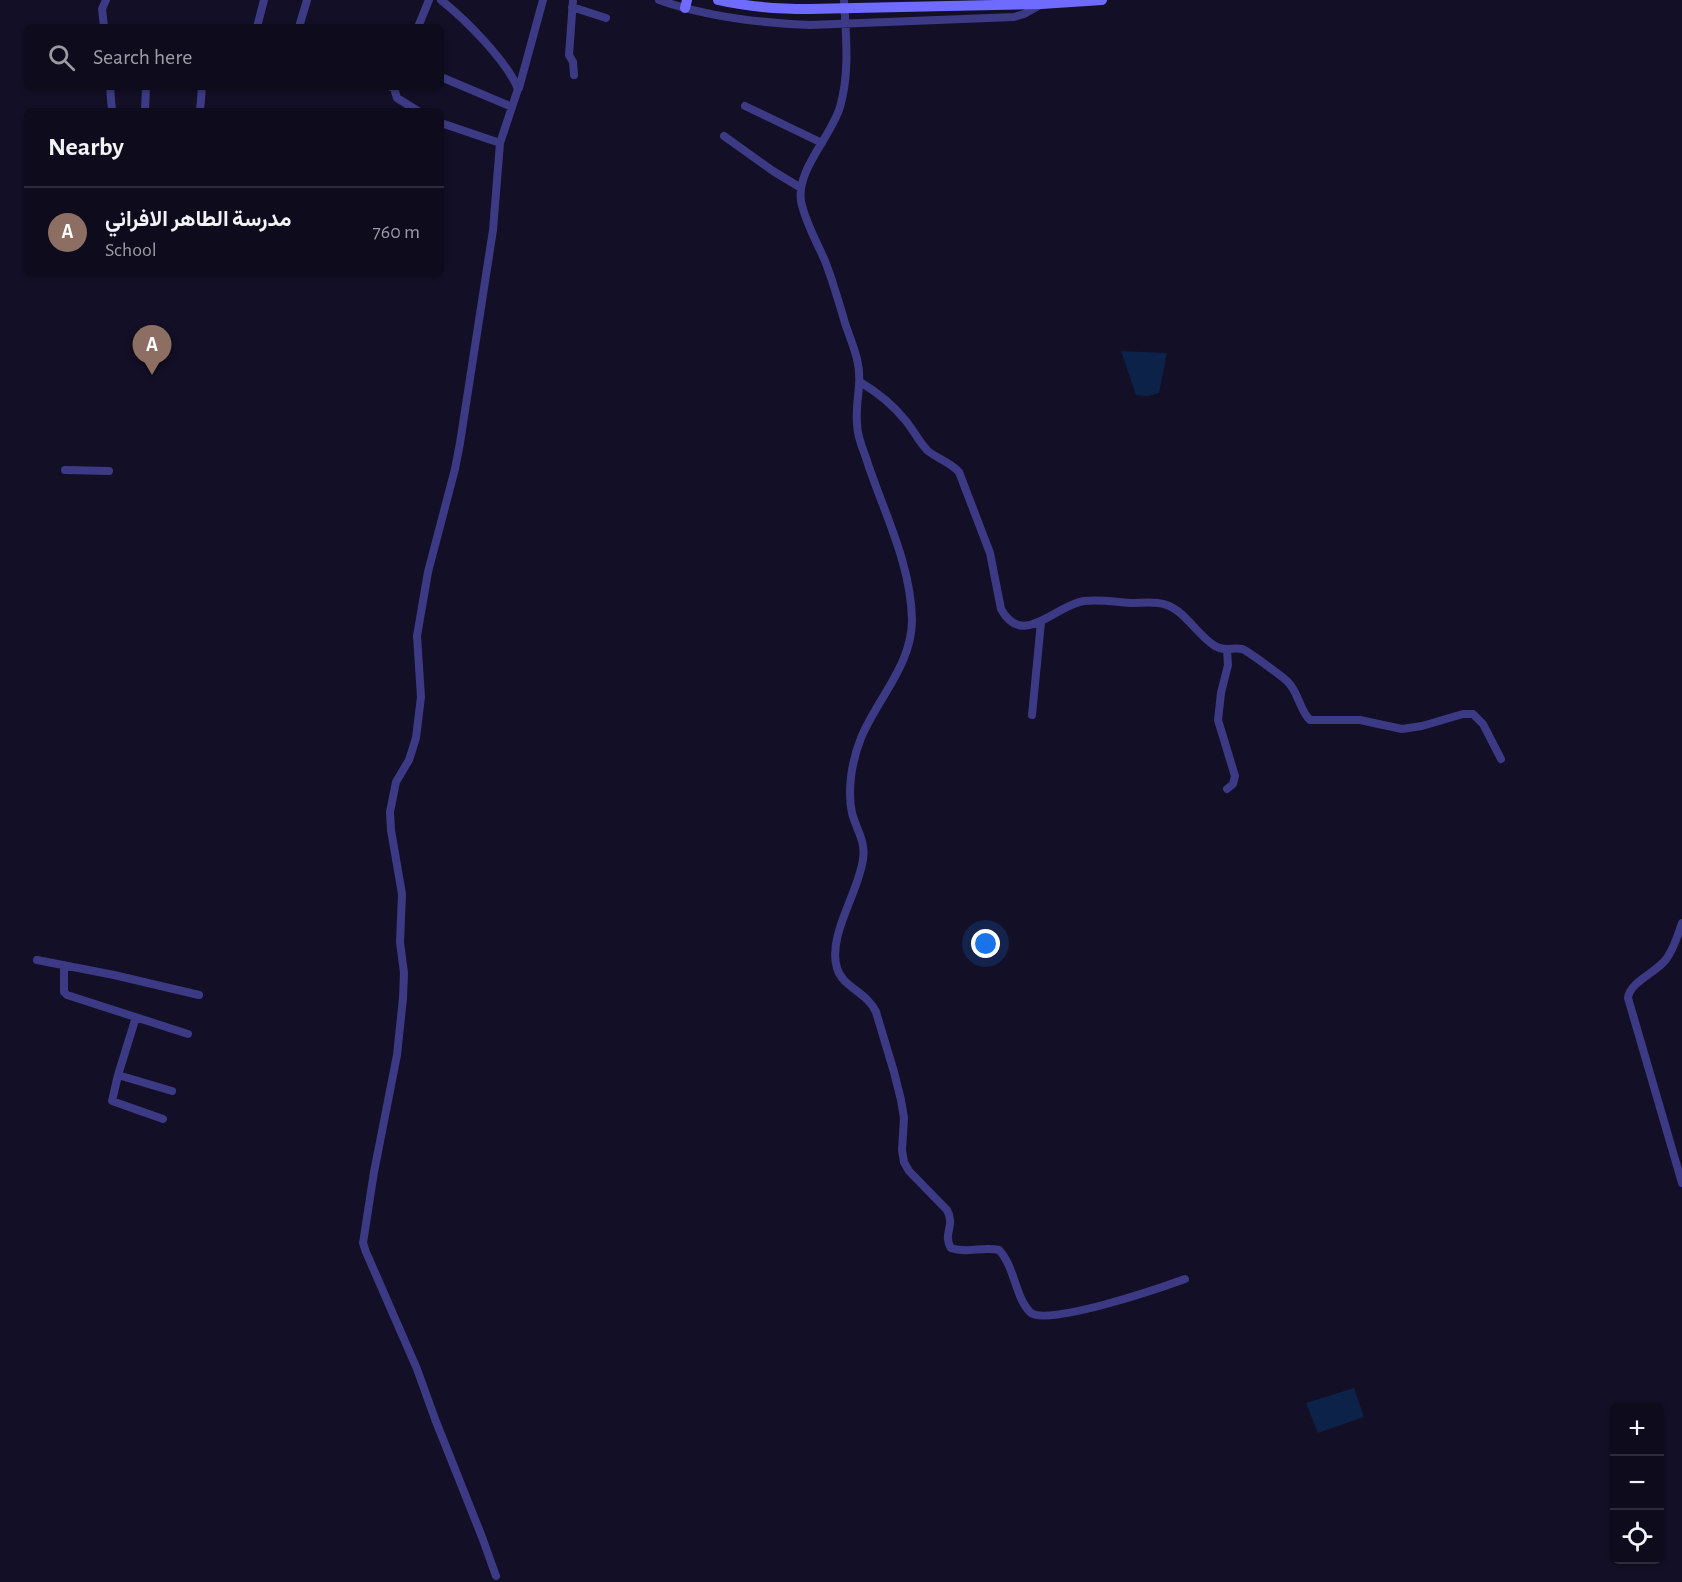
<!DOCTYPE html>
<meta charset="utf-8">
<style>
body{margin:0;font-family:"Alegreya Sans",Vazirmatn,sans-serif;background:#1c1929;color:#f1f3f6}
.controls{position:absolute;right:18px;bottom:18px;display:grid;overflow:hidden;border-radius:9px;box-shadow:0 2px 4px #0004}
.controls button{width:54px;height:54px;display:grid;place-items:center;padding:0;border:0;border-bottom:2px solid #2e2b3b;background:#0e0b1c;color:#f1f3f6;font:30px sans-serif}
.you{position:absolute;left:986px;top:944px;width:21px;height:21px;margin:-15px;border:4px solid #fff;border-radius:50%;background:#1a73e8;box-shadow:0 0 0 9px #1a73e833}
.badge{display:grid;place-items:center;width:39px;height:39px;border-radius:50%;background:#00e5ff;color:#fff;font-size:20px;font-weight:700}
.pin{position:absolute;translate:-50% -50px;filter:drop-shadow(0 2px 3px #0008)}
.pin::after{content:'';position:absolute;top:32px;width:21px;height:18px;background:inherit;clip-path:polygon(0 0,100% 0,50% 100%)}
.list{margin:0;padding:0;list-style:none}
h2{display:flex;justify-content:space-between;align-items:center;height:78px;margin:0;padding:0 24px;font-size:26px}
h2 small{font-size:20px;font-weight:400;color:#9b9ba3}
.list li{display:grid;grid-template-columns:39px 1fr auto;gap:18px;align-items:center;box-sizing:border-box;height:90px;padding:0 24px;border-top:2px solid #2e2b3b}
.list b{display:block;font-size:22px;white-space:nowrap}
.list p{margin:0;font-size:20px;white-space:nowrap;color:#9b9ba3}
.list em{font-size:20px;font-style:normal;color:#9b9ba3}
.icon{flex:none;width:33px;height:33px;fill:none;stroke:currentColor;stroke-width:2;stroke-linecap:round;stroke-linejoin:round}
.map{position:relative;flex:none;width:1682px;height:1582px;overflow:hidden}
.search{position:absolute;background:#0e0b1c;box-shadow:0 2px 4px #0004;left:24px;top:24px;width:420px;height:66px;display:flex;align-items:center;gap:15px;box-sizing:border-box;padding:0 21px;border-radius:9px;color:#9b9ba3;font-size:22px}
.panel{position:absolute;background:#0e0b1c;box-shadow:0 2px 4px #0004;left:24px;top:108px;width:420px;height:168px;border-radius:9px}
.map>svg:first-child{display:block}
</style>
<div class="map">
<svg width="1682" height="1582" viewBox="0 0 1682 1582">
<rect width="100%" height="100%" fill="#130f26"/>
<path fill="#0c2248" d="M1121 351 1167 353 1159 393 1148 396 1136 395Z
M1354 1388 1364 1417 1318 1433 1306 1403Z"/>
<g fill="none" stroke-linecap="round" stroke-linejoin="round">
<path stroke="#3d3a85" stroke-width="8" d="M441 0C465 19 507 61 518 89L500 143 493 230 460 443 455 469 428 572 417 636 421 697 416 738 409 760 396 782 390 812 391 830 402 894 400 942 404 973 403 998 397 1055 374 1172 363 1243 366 1252 417 1369 435 1419 482 1537 496 1576
M573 0 569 55 573 62 574 75
M659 0C707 17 759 23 810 25L1014 17 1024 14 1040 5
M844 0C846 36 850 72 840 107 831 137 796 170 801 201 805 222 817 242 825 261 833 281 839 303 845 323 849 335 854 347 857 359 863 384 855 400 857 423 857 434 861 445 865 455 882 509 911 562 912 620 912 665 877 699 861 738 852 760 847 790 852 813 856 829 866 841 863 859 859 892 827 936 837 968 842 987 867 992 876 1012L894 1072 901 1100 904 1118 902 1150 904 1162 909 1171 947 1210C956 1226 942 1234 951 1248 967 1254 983 1246 999 1250 1015 1267 1015 1297 1030 1312 1044 1328 1163 1287 1185 1279
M572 7 606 18
M104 27 102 9 106 0
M257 27 264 0
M299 27 307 0
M418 27 429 0
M441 77 512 107
M110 87 112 111
M391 87 394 88 397 98 418 111
M519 88 543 0
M745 106 822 143
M145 111 146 87
M200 111 202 87
M441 123 500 143
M724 136 773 171 801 188
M860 382C877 392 893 405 906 421 914 431 919 442 928 451 938 459 950 462 959 472L990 553 1001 609C1023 649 1055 605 1084 601 1100 599 1115 602 1130 603 1140 603 1149 602 1158 603 1183 605 1195 634 1215 646 1225 652 1233 647 1242 649 1247 650 1281 676 1287 681 1299 692 1299 710 1310 720H1360L1402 729 1422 726 1463 714H1473L1483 724 1501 759
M65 470 109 471
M1227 650 1228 665 1221 693 1218 720 1235 776 1233 784 1227 789
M1032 715 1041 622
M1682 923C1678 935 1674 948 1667 958 1658 972 1630 981 1628 998L1682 1183
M37 960 114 975 199 995
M64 965V992L67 995 188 1034
M136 1017 118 1075 112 1101 163 1119
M118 1075 172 1091"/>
<path stroke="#6f6bff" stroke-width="10" d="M718 0C748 7 778 9 809 9L1041 4 1102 0
M685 8 687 0"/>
</g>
</svg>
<div class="controls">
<button>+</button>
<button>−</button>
<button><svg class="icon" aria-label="locate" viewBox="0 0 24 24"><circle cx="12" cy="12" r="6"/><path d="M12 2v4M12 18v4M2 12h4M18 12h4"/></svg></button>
</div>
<div class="you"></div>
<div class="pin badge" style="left:152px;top:375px;background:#8d6e63">A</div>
<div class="search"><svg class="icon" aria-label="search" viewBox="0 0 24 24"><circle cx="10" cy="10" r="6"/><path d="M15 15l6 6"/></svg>Search here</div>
<section class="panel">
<h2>Nearby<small></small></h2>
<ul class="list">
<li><span class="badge" style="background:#8d6e63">A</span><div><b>مدرسة الطاهر الافراني</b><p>School</p></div><em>760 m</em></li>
</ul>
</section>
</div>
